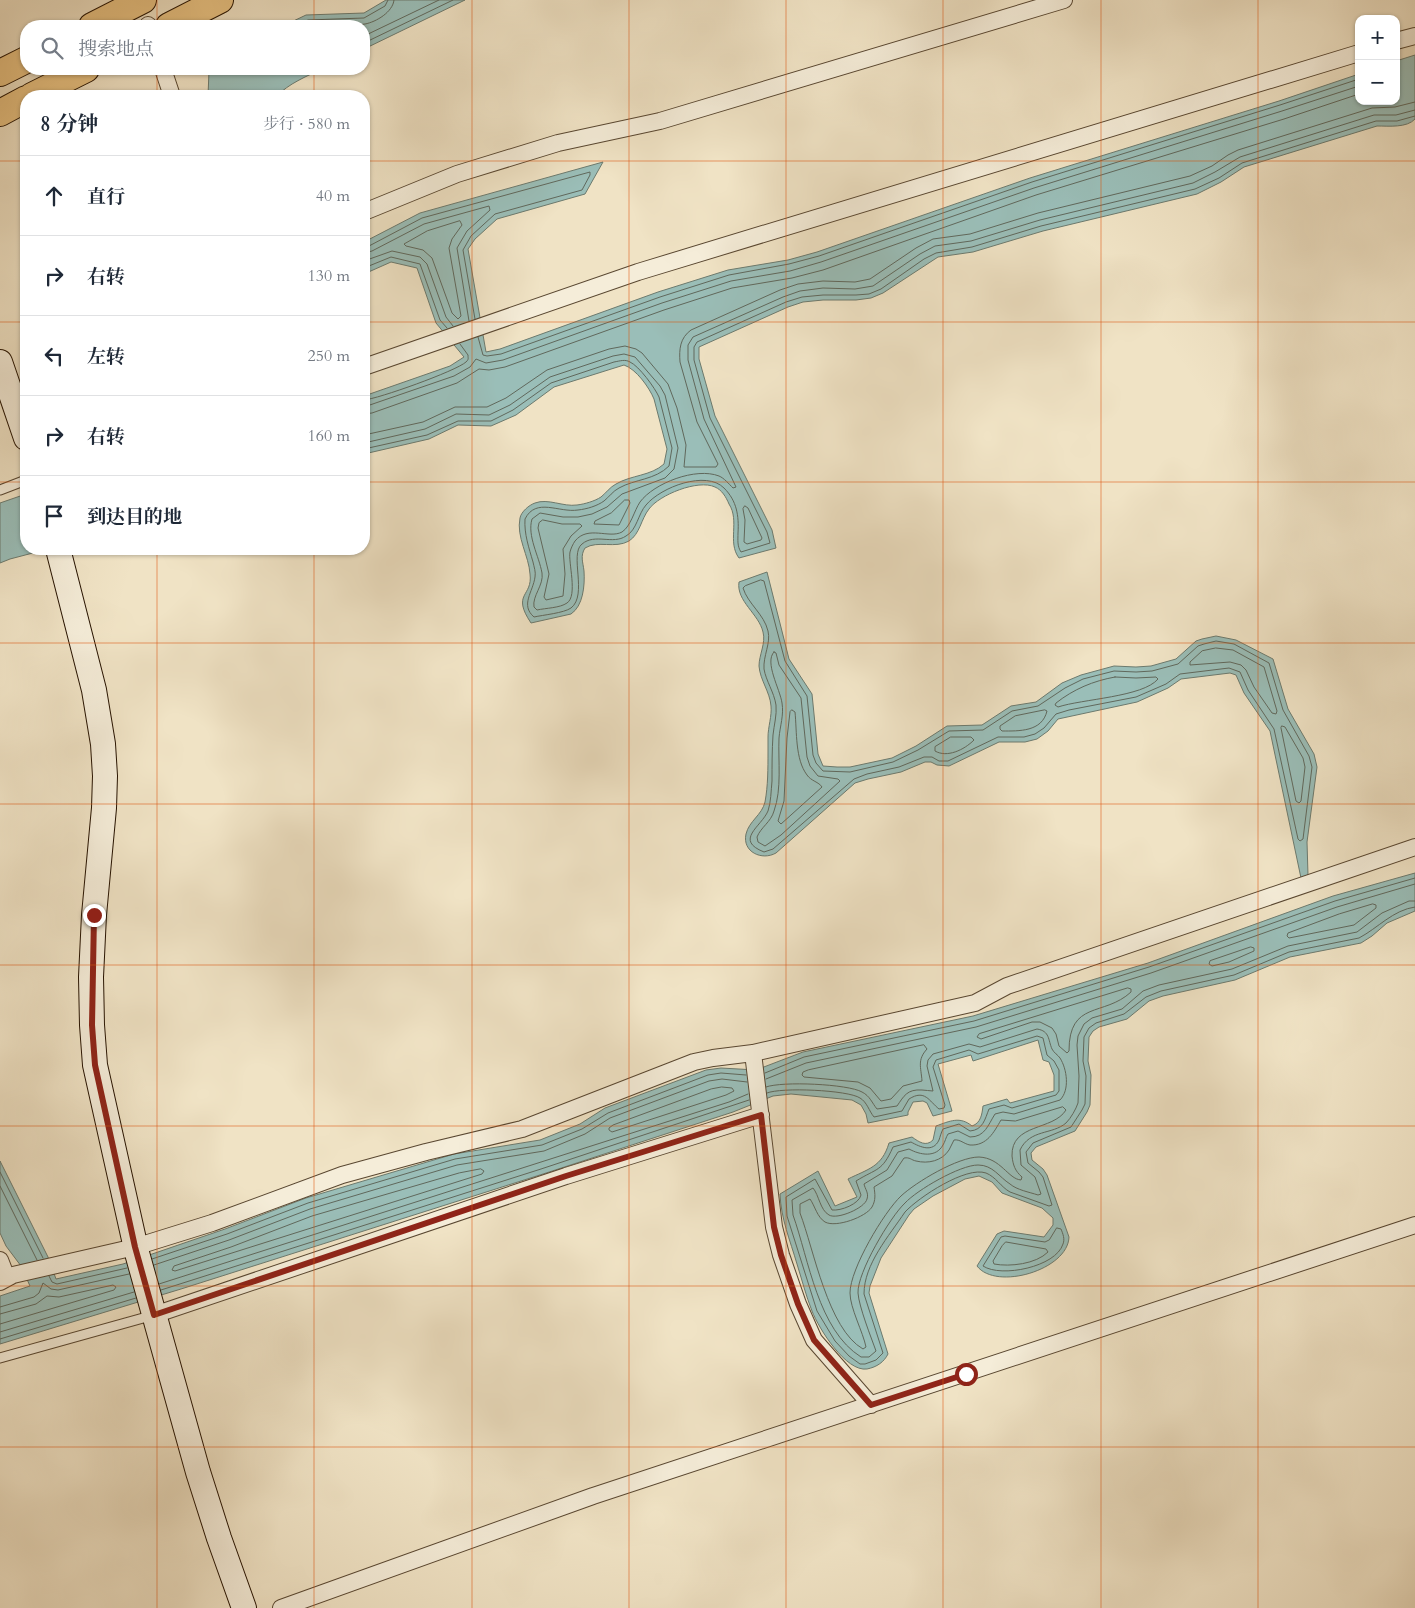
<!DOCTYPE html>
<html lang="zh">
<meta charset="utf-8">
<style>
body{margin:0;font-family:Cardo,"Noto Serif SC",serif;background:#f2f2f3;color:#1f2937}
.controls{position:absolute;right:15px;top:15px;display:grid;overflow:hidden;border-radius:10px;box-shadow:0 1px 4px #0004}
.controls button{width:45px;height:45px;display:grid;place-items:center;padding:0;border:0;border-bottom:1px solid #e0e1e3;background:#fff;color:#1f2937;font:25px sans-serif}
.stop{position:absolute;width:15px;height:15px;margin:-11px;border:4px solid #8f2418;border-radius:50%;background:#fff}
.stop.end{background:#8f2418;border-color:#fff;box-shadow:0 1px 5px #0008}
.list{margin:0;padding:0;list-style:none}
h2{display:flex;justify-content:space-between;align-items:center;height:65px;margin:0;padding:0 20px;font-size:21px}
h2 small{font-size:16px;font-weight:400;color:#747a83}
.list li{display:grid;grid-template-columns:32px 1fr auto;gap:15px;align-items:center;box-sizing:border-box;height:80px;padding:0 20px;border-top:1px solid #e0e1e3}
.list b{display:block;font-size:19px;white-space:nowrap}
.list em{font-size:16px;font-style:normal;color:#747a83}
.icon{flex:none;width:28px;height:28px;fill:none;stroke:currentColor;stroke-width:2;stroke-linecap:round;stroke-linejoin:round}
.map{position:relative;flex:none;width:1415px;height:1608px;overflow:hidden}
.search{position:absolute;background:#fff;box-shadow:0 1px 4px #0004;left:20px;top:20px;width:350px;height:55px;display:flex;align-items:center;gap:12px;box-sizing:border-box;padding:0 18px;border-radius:20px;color:#747a83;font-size:19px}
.panel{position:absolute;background:#fff;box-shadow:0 1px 4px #0004;left:20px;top:90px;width:350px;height:465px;border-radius:20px}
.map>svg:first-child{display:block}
</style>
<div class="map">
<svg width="1415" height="1608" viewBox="0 0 1415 1608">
<rect width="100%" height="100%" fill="#f0e3c5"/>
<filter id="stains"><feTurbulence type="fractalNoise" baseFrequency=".004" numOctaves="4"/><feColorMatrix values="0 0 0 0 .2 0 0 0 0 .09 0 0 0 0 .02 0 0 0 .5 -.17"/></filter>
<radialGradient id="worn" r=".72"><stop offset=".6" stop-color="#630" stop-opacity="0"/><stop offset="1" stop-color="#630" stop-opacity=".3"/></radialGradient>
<path fill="#9abeb8" stroke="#6c7a6e" d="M386 0H465L364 49V26H283L306 15 364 13Z
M1415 55V119C1407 128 1389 126 1377 126L1244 167 1221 182 1197 194 1043 231 973 252 938 257 883 293 871 298 856 300H823L803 302 788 307 699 347V359L715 416 772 530 776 548 739 558C727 542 740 521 729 504 726 497 722 490 715 487 698 479 659 495 649 509 641 519 640 534 629 541 615 549 598 540 585 548 580 556 583 562 584 571 585 586 583 606 571 614L531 623C511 593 533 597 530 574 529 556 516 537 520 518 521 512 529 505 535 503 548 498 563 507 577 505 585 504 595 501 601 497 606 493 610 487 616 484 631 475 651 476 664 464L667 449 654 399C649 387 636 369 624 365L554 387 516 415 491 426 458 425 429 439 364 454V396L450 366 464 357 436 323 417 268 391 262 364 274V242L420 213 603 162 585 194 497 219 475 239 468 249 486 352 500 349 658 292 728 270 788 260 817 252 1030 178 1279 101 1359 74V101H1396V61Z
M211 69H322C307 76 288 84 277 96H208L209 71Z
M26 494V549H48L10 559 0 563V503Z
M767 572 789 659 812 694 818 754 823 766 837 767H850L892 758 916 746 947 726 982 725 1011 706 1036 702 1062 683 1081 675 1114 666 1136 667 1151 666 1176 659 1196 641 1202 639 1216 636 1236 640 1273 659 1288 709 1314 754 1317 767 1307 842 1308 875 1301 878 1270 731 1244 693 1236 675 1230 673 1181 679 1168 688 1137 702 1058 719 1048 731 1037 739 1025 742H999L949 766 937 765 931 762H925L901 772 868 779 855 783 776 853C762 861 742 852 746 834 749 821 762 815 765 802 768 786 768 768 768 752 768 747 768 742 768 737 768 727 772 716 771 706 770 692 760 680 759 666 759 655 766 643 763 632 759 614 736 601 739 582Z
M1415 873V911L1387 923 1372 936 1361 943 1290 957 1235 980 1163 996 1149 1001 1127 1019 1099 1027 1093 1031 1089 1037 1088 1061 1091 1075 1090 1105 1087 1112 1075 1131 1036 1147 1031 1153 1032 1160 1043 1169 1047 1175 1069 1237C1068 1270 996 1291 977 1266L997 1234 1004 1231 1044 1237 1053 1225V1218L1042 1208 1002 1193 992 1182 979 1176 965 1179 933 1196 914 1209 909 1215 881 1258 870 1286 869 1293 888 1354C884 1362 877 1367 867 1369 846 1372 819 1329 812 1311 806 1296 802 1280 797 1264 790 1240 781 1219 780 1194L818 1171 835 1206 857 1197 848 1179C868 1169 882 1167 889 1143L912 1137C919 1142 926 1147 933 1140L936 1126C950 1121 960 1116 972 1126 981 1123 982 1114 983 1106L1007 1099 1010 1103 1054 1091V1075L1049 1062 1043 1060 1038 1040 973 1061 971 1055 938 1064 952 1111 933 1116 927 1103 923 1101 913 1102 908 1112V1115L868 1123 866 1114 861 1105 852 1100 791 1094 773 1096 733 1112 543 1174 181 1289 0 1344V1296L30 1286 21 1266 6 1246 0 1233V1161L48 1257 56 1279 123 1264 225 1229 306 1198 454 1154 540 1140 580 1124 605 1108 706 1070 721 1068 756 1070 803 1052 973 1016 1148 963 1333 896Z"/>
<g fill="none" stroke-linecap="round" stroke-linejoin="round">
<path stroke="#60685c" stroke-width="1" d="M294 26 308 20 364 18 385 6 388 0
M309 26C327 25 347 27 365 24 376 22 393 12 394 0
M364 36 439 0
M364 43 453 0
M460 221 462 225 452 239 449 248 461 316 458 319 452 313 432 258 423 250 406 246 404 244 427 231Z
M364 247 369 246 422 218 590 172V175L582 190 495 214 471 236 463 250 475 319
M364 253 372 251 424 224 489 206 490 210 467 231 457 248 469 321
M364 261 392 251 420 257 427 264 446 317 453 326
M364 268 391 257 420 264 440 320 447 328
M478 337 483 355 487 356 501 354 660 297 729 275 789 264 819 256 1032 182 1280 105 1359 79
M364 400C378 399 456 371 466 362 469 359 468 359 468 355L460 344
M364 407 454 376 470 367 476 359 486 363 503 360 662 303 731 281 790 271 821 262 1034 188 1282 111 1359 86
M364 414 372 413 457 383 479 369 489 370 505 367 664 310 732 288 792 278 823 270 1036 195 1284 119 1359 94
M364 435 423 422 455 407H487L506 398 547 370 609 349 625 346 636 349 642 353 668 384 677 408 686 445 684 467H716L718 464 697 422 680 362C679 349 680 338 691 330L780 290 798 284 823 281 855 282 870 279 916 248 933 239 970 234 1038 213 1190 176 1212 166 1228 155 1238 150 1372 108 1395 107 1415 102
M364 443 425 429 456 414 489 415 510 405 550 377 613 356 624 354 635 357 660 386 665 395 678 448 674 469 665 478 622 494 607 507 592 514 578 517H563L540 513 532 519C527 536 539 556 542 573 544 585 532 596 534 607L537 610C546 608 560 608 567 603 578 596 568 562 570 552 571 548 573 544 575 541 588 525 609 539 622 532 631 526 634 511 640 502 654 483 696 467 719 476 724 478 729 484 733 488L736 487 704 419 688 360V345L693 337 783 297 800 291 823 288 855 289 873 286 920 254 935 246 971 241 1040 220 1193 183 1215 172 1240 157 1374 115H1396L1415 110
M364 449 427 435 458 421H491L513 410 551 383 614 362C620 361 625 359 630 362 639 366 655 388 659 397L672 448 669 466C655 480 635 479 619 488 613 491 609 497 604 501 597 506 587 509 578 510 559 513 536 497 525 519 524 534 529 548 533 562 534 567 536 572 535 577 533 592 520 605 534 617 543 615 564 613 571 608 588 595 569 554 582 544 595 533 613 545 626 536 637 530 638 514 646 505 661 487 706 470 724 488 737 501 739 516 738 533 738 540 737 546 741 552L770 543 767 532 710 418 694 360V347L697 342 786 302 802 297 823 295H856L869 294 881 289 924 259 936 253 972 247 1041 226 1195 189 1219 178 1242 163 1376 121H1397L1415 116
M625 500H629L630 503 619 525 594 524 595 521 611 513Z
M745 506 748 508 762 538 761 540 747 544 744 542 745 520 743 509Z
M543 520 562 524H580L582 526 571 536 563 549 565 574 563 596 546 600 544 597 549 574 538 528 539 523Z
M761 580 764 581 785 661 807 696 813 755 816 763 823 771 850 772 893 762 918 750 949 731 983 730 1012 711 1038 706 1065 688 1083 679 1114 671 1136 672 1152 671 1178 664 1198 646 1204 644 1216 641 1234 644 1269 663 1283 710 1309 756 1312 767 1303 839 1300 841 1298 839 1274 729 1248 690 1240 672 1229 668 1180 674 1166 684 1136 697 1069 710 1056 714 1044 728 1035 734 1024 737H998L948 761H939L932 757H924L899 767 867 774 854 779 773 849 764 852C734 840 761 827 768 811 771 802 771 791 772 781 772 766 772 750 773 735 774 725 777 715 776 705 774 692 766 681 764 669 763 656 771 643 768 631 764 614 748 604 743 588L745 586Z
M1216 648 1233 650 1264 667 1277 711 1276 714 1272 713 1254 687 1246 670 1241 665 1230 662 1190 665V662L1202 651Z
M774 652 776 653 779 665 801 698 807 757 810 766 818 776 838 779 840 781 781 835 765 846 758 842 757 837C761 827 771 822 774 811 782 789 778 761 779 738 780 726 784 715 782 703 780 689 764 662 774 652Z
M1115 677 1136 678 1156 677 1158 679C1143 697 1082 699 1058 707L1055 705 1056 703C1074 689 1093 681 1115 677Z
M792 710 795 712C797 732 795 759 807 775 811 781 819 782 822 787L781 824 778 821 784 801 787 738 790 712Z
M1045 710 1047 711C1042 732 1019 731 1002 731L1000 729V726L1015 716Z
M1282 726 1285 727 1303 758 1305 767 1301 801 1299 803 1296 801 1281 728Z
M951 737H971L974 740C964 750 947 758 935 751V747Z
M1373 904 1376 905V908L1354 925 1289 938 1287 936 1288 933 1339 914Z
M1251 947 1254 948V951L1229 962 1212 966 1209 964 1210 961Z
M1128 988 1131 989V992C1104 1017 1069 1000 1069 1051L1067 1053 1059 1046 1056 1034 1052 1028 1040 1022H1032L981 1039 977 1037 979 1034Z
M924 1045 927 1049C917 1060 921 1067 922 1081L903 1086 891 1099 881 1101 870 1088 858 1082 804 1077 802 1075 803 1072 808 1070Z
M765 1073 804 1057 974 1021 1149 967 1335 901 1415 878
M766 1079 806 1063 976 1027 1151 973 1337 907 1415 884
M722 1087 732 1088 734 1091 726 1095 612 1132 609 1130V1128L613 1125 711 1089Z
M766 1087C782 1081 848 1084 862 1092 870 1096 872 1103 877 1109L897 1106C904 1096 907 1089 922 1090 926 1090 929 1091 933 1091L927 1066 928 1060 933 1054 969 1044 980 1047 1037 1029C1050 1031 1048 1040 1052 1049 1054 1053 1058 1055 1060 1058 1067 1069 1070 1090 1060 1100L1014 1114 1003 1112 995 1114C988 1125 985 1137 970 1137L958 1131 948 1134C946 1137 945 1142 943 1145 936 1158 920 1155 909 1149L898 1152 887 1170 864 1184C865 1189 869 1193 867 1199 865 1208 837 1220 829 1215 820 1210 819 1195 813 1188L792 1200 793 1215C809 1260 818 1330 861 1357H869L876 1351C871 1337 859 1307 858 1293 857 1273 890 1217 905 1203 917 1190 960 1165 978 1165 993 1165 999 1177 1010 1184 1017 1190 1029 1192 1038 1195L1041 1194 1035 1177 1021 1165 1020 1150C1030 1129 1052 1135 1066 1123 1071 1118 1076 1109 1078 1103L1079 1076 1077 1045 1078 1036 1084 1024 1092 1018 1122 1009 1143 991 1159 985 1232 969 1288 946 1357 932 1382 913 1409 901H1415
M767 1093C781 1087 848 1090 860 1098 867 1102 869 1111 874 1117L902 1111 909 1099C925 1089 929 1101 939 1109L944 1108 945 1105 933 1067 936 1060 969 1050 978 1054 1037 1036 1043 1038 1047 1055 1054 1061 1059 1070V1091L1056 1095 1012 1108 1004 1105 989 1109C985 1119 983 1130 970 1131L959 1124 943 1129C941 1133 940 1137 939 1140 933 1153 920 1147 911 1142L893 1147C882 1172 877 1168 856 1181L861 1195C859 1204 841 1211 832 1210L815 1179 786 1197 787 1216 817 1311 835 1341 849 1356 860 1364H865L876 1360 883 1353 864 1294C864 1264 889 1236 905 1212 919 1197 966 1166 986 1173 996 1177 1001 1187 1010 1192L1049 1206 1052 1205 1043 1177 1039 1172 1028 1163 1026 1152 1033 1143 1071 1127 1082 1110 1085 1104 1086 1076 1083 1061 1084 1037 1089 1028 1096 1023 1124 1014 1146 997 1161 991 1234 975 1289 952 1359 938C1378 928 1393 910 1415 907
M1063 1107 1066 1110C1053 1131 1011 1123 1012 1156 1013 1165 1015 1171 1022 1177L1021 1180C1008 1179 1001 1158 979 1157 958 1157 916 1182 901 1196 884 1212 850 1269 850 1293 850 1308 863 1332 866 1347L863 1349C828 1329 814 1250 800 1213V1204L810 1199C815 1206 817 1217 825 1222 836 1228 866 1217 872 1207 876 1200 875 1194 874 1187L892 1176 904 1158C910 1157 911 1160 916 1161 928 1164 942 1161 949 1150 951 1147 952 1143 954 1140 960 1139 964 1144 970 1145 987 1146 994 1132 1001 1120L1015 1121Z
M481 1169 484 1171 482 1174 175 1271 172 1270 174 1266 231 1247 312 1216 459 1173Z
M0 1172 43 1258
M0 1186 37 1260
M1057 1228 1061 1229C1063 1234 1065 1239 1063 1244 1056 1267 1001 1278 983 1266L1001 1237 1005 1236 1045 1242 1049 1240Z
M1006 1242 1046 1249 1048 1252C1036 1264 1010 1267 994 1264L993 1261 1002 1246Z
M152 1259 227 1234 308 1203 455 1159 542 1145 582 1129 608 1113 708 1075 721 1073 746 1075
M154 1265 229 1240 310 1209 457 1165 544 1151 585 1134 610 1118 709 1081 722 1079 747 1082
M49 1276 52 1282 57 1284 127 1268
M159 1284 729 1102 748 1094
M161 1290 541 1169 749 1100
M0 1307 34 1297 39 1293 43 1283 51 1289 58 1290 129 1274
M0 1314 36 1304 47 1296 59 1297 113 1285 116 1287 114 1290 0 1324
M0 1332 134 1292
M0 1339 136 1298"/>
<g stroke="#594731" stroke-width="11">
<path id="lane" d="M0 490 26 480
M0 1358 154 1315"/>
</g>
<g stroke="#594731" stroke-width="18">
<path id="street" d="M148 25 149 26
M1396 41 1415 36
M163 69 172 96
M364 212 457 174 558 143 660 121 1064 0
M364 367 638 272 1359 53
M753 1053 774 1227 781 1255 798 1304 814 1340 871 1405
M0 1260 7 1278
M0 1282 13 1275 135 1247 212 1223 342 1175 426 1152 522 1129 694 1062 713 1058 753 1053 975 1003 1007 986 1415 847
M154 1315 566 1176 761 1115
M281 1608 593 1496 1415 1225"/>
</g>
<g stroke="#271300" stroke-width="26">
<path id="secondary" d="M0 362 26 438
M58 549 94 690 103 744 105 776 104 808 94 915 91 977 92 1025 95 1065 137 1253 198 1472 219 1538 244 1608"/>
</g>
<g stroke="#271300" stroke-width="28">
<path id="primary" d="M92 26 143 0
M169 26 220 0
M0 73 26 60
M32 96 86 69
M0 113 26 99"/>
</g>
<use href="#lane" stroke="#f5edd9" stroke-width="9"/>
<use href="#street" stroke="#f5edd9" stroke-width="16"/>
<use href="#secondary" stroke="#f5edd9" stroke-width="24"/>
<use href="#primary" stroke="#e8c282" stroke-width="26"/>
</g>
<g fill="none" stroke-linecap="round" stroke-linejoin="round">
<path stroke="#8f2418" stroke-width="6" d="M94 915 92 1025 95 1065 135 1247 154 1315 566 1176 761 1115 774 1227 781 1255 798 1304 814 1340 871 1405 966 1374"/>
</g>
<path fill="none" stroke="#de560b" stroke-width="1" stroke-opacity="0.55" d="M157 0V26M314 0V26M472 0V1608M629 0V1608M786 0V1608M943 0V1608M1101 0V1608M1258 0V1608M157 69V96M314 69V96M0 161H26M364 161H1415M0 322H26M364 322H1415M0 482H26M364 482H1415M157 549V1608M314 549V1608M0 643H1415M0 804H1415M0 965H1415M0 1126H1415M0 1286H1415M0 1447H1415"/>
<rect width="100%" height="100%" filter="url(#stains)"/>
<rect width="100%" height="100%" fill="url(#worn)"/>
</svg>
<div class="controls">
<button>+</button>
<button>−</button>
</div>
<div class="stop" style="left:966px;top:1374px"></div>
<div class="stop end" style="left:94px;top:915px"></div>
<div class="search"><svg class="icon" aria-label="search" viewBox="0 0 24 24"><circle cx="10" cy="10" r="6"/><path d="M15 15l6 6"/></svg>搜索地点</div>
<section class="panel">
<h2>8 分钟<small>步行 · 580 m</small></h2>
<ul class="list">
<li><svg class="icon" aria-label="ahead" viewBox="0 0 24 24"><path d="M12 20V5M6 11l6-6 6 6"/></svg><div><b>直行</b></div><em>40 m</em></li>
<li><svg class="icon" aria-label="right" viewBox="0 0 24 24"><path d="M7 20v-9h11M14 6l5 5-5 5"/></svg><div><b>右转</b></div><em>130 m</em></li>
<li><svg class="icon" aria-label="left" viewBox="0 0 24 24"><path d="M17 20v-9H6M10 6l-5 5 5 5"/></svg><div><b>左转</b></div><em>250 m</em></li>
<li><svg class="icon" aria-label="right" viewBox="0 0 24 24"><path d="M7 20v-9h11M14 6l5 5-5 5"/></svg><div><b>右转</b></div><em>160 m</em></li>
<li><svg class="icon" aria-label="arrive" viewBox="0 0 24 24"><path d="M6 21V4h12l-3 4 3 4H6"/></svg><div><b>到达目的地</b></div></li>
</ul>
</section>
</div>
